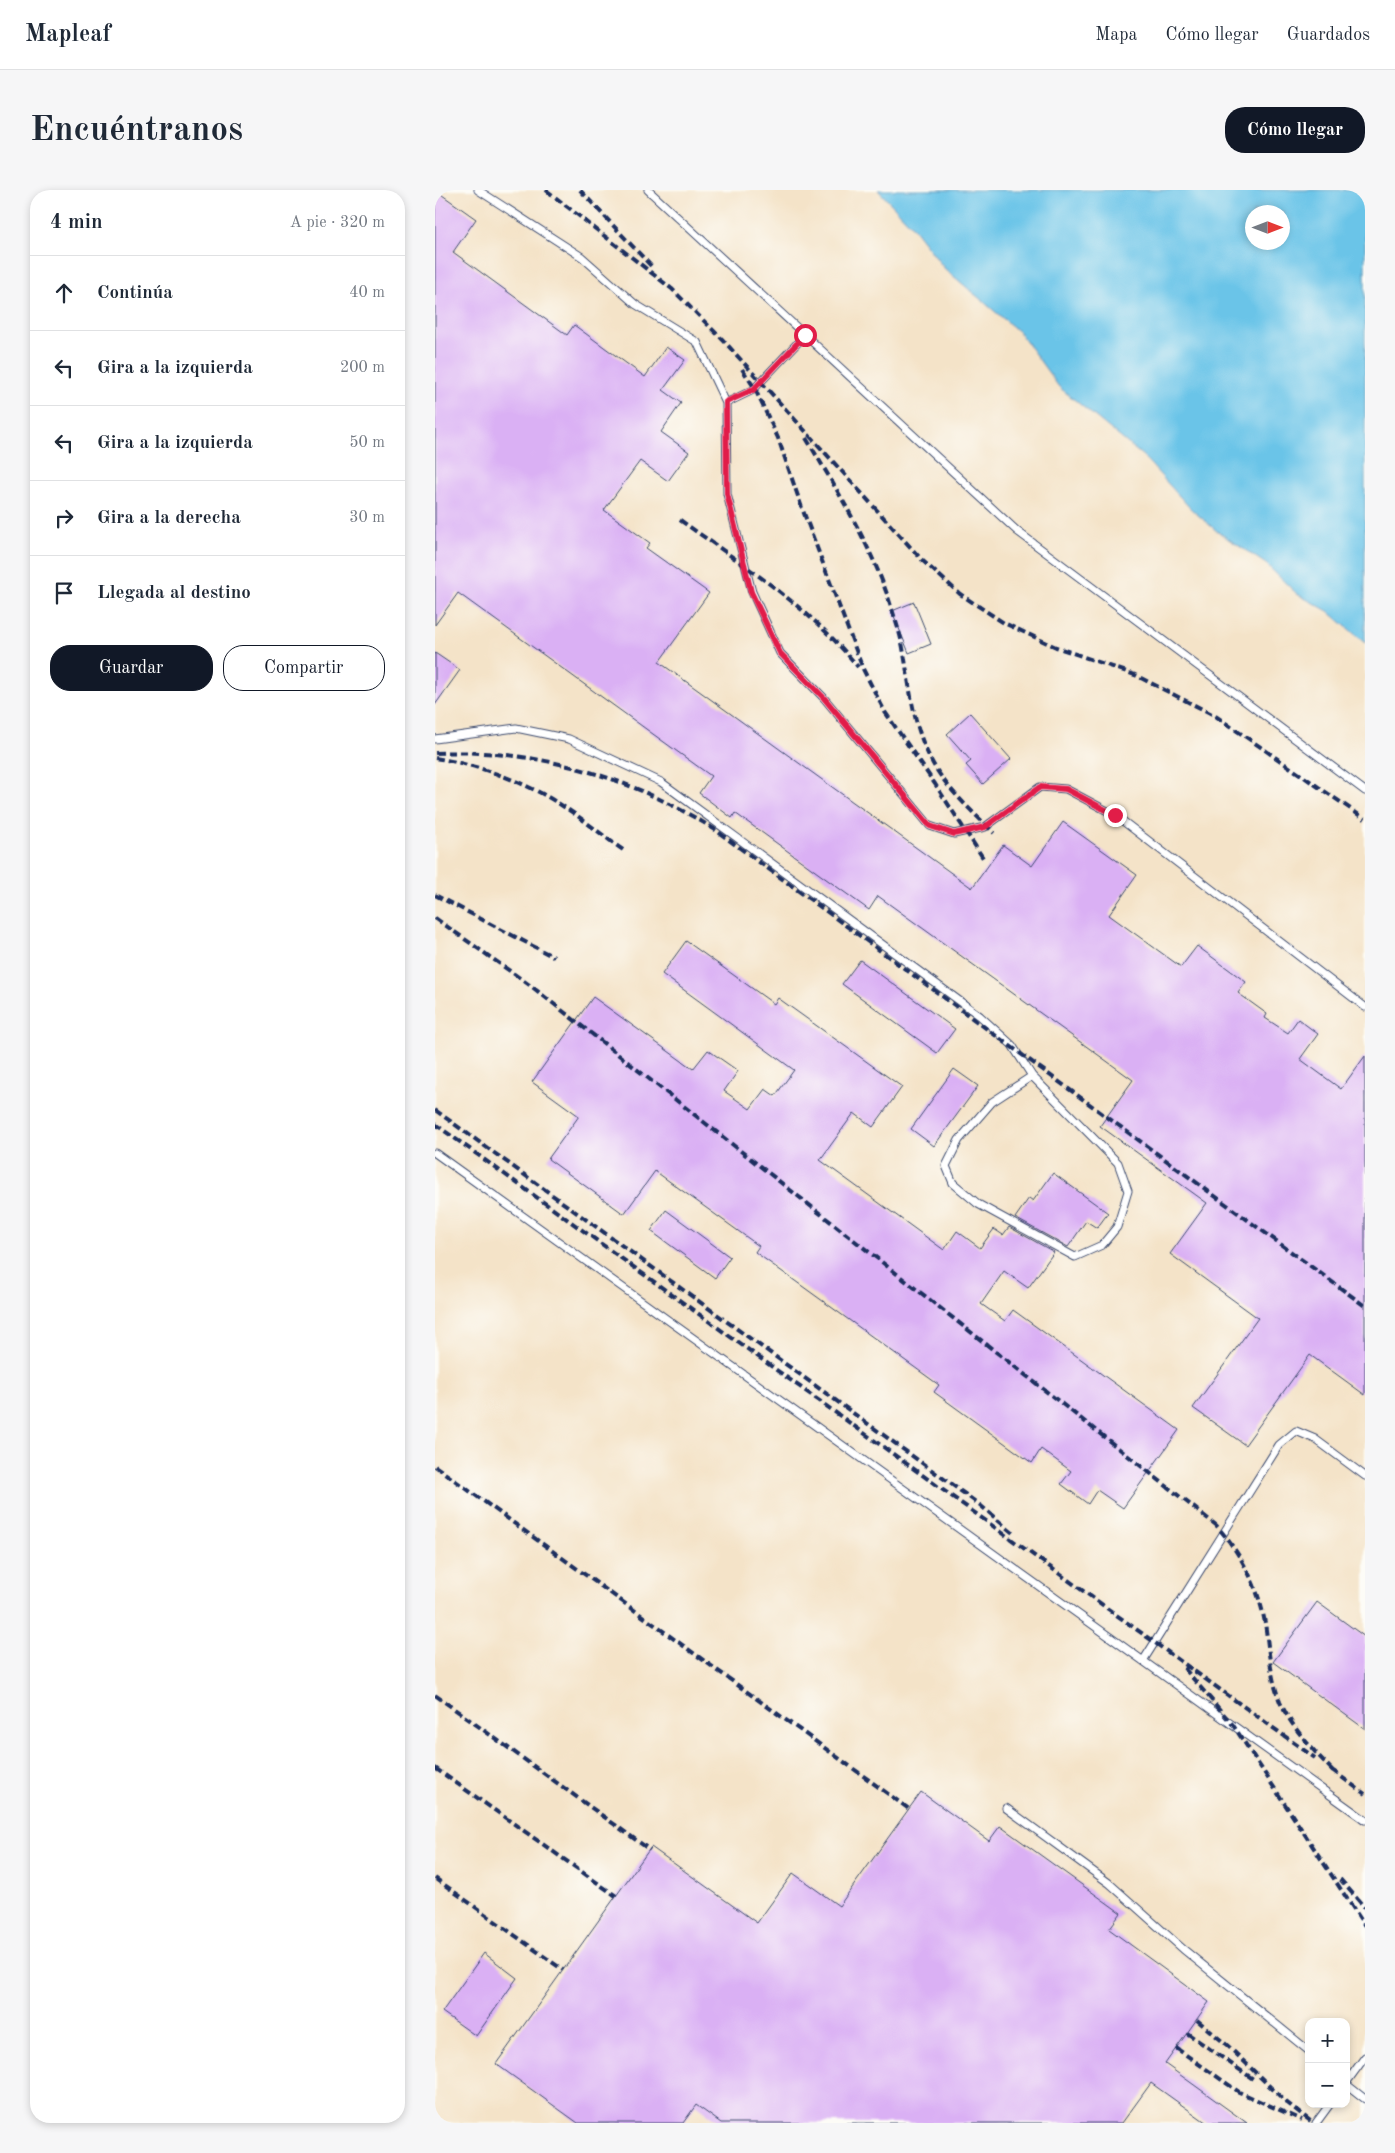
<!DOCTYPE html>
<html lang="es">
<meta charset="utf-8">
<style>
body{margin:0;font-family:"Old Standard TT",serif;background:#f6f6f7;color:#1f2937}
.controls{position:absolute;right:15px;bottom:15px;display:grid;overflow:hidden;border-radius:10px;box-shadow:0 2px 8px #0003}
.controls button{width:45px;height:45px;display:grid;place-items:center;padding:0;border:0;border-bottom:1px solid #e0e1e3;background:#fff;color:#1f2937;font:25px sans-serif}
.compass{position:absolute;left:810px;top:15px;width:45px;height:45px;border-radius:50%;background:#fff;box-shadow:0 2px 8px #0003;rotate:90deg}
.stop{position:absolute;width:15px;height:15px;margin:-11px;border:4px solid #e11d48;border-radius:50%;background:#fff}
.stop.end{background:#e11d48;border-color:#fff;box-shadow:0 1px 5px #0008}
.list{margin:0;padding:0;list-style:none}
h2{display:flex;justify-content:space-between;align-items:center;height:65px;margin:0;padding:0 20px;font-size:21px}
h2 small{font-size:16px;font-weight:400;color:#747a83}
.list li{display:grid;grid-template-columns:32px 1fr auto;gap:15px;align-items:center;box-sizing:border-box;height:75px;padding:0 20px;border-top:1px solid #e0e1e3}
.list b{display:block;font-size:19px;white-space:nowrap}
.list em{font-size:16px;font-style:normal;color:#747a83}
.actions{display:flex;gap:10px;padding:15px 20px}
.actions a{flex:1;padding:11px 0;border:1px solid #111827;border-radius:20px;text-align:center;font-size:18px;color:#111827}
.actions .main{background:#111827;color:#fff}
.icon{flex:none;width:28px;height:28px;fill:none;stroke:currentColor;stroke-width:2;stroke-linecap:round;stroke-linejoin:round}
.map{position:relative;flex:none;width:930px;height:1933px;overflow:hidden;border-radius:20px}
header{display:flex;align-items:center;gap:30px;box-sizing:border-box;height:70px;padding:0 25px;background:#fff;border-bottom:1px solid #e0e1e3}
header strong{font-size:24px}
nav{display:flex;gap:28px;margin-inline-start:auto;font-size:18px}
.intro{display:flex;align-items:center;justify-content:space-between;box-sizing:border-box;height:120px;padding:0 30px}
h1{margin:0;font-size:35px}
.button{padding:12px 22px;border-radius:20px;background:#111827;color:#fff;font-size:18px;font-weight:700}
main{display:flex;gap:30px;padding:0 30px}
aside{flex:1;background:#fff;border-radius:20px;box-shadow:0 2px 8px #0003}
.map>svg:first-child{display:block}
</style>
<header>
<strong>Mapleaf</strong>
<nav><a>Mapa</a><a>Cómo llegar</a><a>Guardados</a></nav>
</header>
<div class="intro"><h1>Encuéntranos</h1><a class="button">Cómo llegar</a></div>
<main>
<aside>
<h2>4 min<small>A pie · 320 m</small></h2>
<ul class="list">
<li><svg class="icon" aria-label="ahead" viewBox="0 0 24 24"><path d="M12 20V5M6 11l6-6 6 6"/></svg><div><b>Continúa</b></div><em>40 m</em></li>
<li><svg class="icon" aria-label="left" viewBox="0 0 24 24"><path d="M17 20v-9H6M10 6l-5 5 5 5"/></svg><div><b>Gira a la izquierda</b></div><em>200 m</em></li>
<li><svg class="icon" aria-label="left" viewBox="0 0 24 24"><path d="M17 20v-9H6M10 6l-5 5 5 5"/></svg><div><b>Gira a la izquierda</b></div><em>50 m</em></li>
<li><svg class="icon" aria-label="right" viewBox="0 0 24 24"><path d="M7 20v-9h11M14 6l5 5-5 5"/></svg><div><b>Gira a la derecha</b></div><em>30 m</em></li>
<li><svg class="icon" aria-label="arrive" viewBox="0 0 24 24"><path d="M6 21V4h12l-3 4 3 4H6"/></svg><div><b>Llegada al destino</b></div></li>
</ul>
<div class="actions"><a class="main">Guardar</a><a>Compartir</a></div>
</aside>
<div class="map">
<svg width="930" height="1933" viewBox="0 0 930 1933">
<rect width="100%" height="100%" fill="#fdfcf7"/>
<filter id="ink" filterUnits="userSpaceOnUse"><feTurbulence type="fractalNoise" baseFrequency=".02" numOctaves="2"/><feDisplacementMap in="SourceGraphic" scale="10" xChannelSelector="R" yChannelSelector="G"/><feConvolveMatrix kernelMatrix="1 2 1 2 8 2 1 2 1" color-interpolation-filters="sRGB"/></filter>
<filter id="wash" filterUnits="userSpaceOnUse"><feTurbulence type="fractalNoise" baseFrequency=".0096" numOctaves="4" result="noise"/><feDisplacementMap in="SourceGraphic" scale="20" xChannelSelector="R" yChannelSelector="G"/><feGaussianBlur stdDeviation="1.12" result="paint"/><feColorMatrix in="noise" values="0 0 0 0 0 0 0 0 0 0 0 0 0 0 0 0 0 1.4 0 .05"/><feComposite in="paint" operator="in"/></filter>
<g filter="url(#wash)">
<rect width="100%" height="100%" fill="#f4e3c8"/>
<path fill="#6ac4e8" stroke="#427aa3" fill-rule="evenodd" d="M443 0H930V453L893 421 862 404 831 374 783 342 756 319 708 266 624 197 584 142 509 78 476 35ZM818 22H848V52H818Z"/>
<g id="blocks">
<path fill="#dab0f4" d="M0 0 41 29 18 62 132 145 139 135 210 187 231 157 250 170 228 200 246 213 226 242 254 262 233 291 205 271 169 320 215 353 211 358 274 403 224 472 537 698 568 655 597 676 628 632 702 685 674 725 746 777 762 756 811 792 803 803 832 824 830 828 853 843 863 829 883 844 865 869 906 899 930 866V1205L875 1165 810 1255 758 1218 823 1128 735 1064 772 1013 665 936 698 890 443 706 434 720 300 623 297 628 264 603 276 586 23 403 0 435Z
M479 412 496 454 474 463 457 421Z
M0 463 25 480 0 515Z
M535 523 576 569 548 594 531 575 536 571 512 544Z
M251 751 339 814 343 808 467 897 438 937 419 923 385 970 509 1060 522 1041 545 1058 559 1039 568 1045 574 1037 619 1062 593 1098 569 1081 546 1114 570 1131 578 1120 744 1240 688 1318 662 1300 653 1314 626 1294 636 1281 606 1259 597 1273 499 1202 504 1195 320 1062 324 1056 220 981 189 1024 113 969 144 926 97 892 158 807 258 879 273 860 303 881 289 901 315 919 330 899 340 906 359 880 227 784Z
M425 770 520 839 502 863 407 794Z
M519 879 543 896 499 956 476 939Z
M618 983 673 1023 662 1038 651 1031 633 1057 580 1028 594 1008 598 1011Z
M231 1020 295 1067 280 1088 216 1041Z
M882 1412 930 1447V1539L838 1472Z
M486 1602 554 1651 565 1636 686 1723 674 1739 774 1812 730 1874 812 1933H772L716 1893 687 1933H286L261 1915 248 1933H143L61 1874 216 1657 322 1733 358 1683 404 1716Z
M49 1763 82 1788 41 1846 7 1822Z"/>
</g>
</g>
<g filter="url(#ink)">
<use href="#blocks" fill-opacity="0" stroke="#3c4a6e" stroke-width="1"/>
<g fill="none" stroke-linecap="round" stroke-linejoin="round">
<g stroke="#3c4a6e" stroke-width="9">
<path id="service" d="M43 0 147 67 200 114 262 152 291 213 292 304 317 402 345 463 389 508 495 636 519 644 550 637 605 597 631 599 680 625 930 817
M213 0 582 341 930 601
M291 213 318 200 370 145
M0 549 81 538 134 549 226 592 545 826 577 855 597 886 683 973 693 1001 682 1037 667 1055 640 1067 543 1014 518 993 511 976 524 950 557 912 597 886
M0 963 930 1630
M708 1471 844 1255 861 1241 880 1249 930 1286
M571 1618 674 1693 748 1759 874 1861
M911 1893 930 1867
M911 1894 930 1909
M881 1933 895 1914"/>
</g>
<use href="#service" stroke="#fff" stroke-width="7"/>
<path stroke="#1b2f5e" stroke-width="4" stroke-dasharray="8 4" stroke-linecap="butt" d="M111 0 237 99 288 150 488 371 525 404 569 433 621 457 700 485 779 525 930 629
M145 0 217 77
M307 179 319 197 343 248 367 318 428 479 450 522 500 594 550 671
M371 248C402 300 435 353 454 410 459 426 465 442 468 458 475 496 477 533 495 568 509 597 537 621 559 643
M245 330C308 375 375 417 423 477
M0 563C101 558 194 586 279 639L930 1116
M0 568C43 575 89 591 126 615 147 628 167 645 188 660
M0 705 119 767
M0 728 96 796 781 1335C806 1364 823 1395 830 1433 834 1460 835 1486 845 1512 858 1540 880 1562 901 1584
M0 920 545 1315 579 1344
M0 934 880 1568
M0 1276 474 1619
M749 1478 798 1535 930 1736
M0 1505 215 1660
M0 1578 181 1706
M897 1580 930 1604
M0 1688 128 1780
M905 1689 930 1718
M762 1830 793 1856 851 1912 878 1933
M752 1843 818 1889
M741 1858 804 1902 867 1930"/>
</g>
</g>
<g fill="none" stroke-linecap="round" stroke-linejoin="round" filter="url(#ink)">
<path stroke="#e11d48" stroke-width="6" d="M370 145 318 200 291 212 292 304 316 402 345 463 389 508 495 636 519 644 550 637 605 597 631 599 680 625"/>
</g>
</svg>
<div class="controls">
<button>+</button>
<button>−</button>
</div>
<svg class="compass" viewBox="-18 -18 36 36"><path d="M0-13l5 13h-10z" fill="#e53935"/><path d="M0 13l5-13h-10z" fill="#747a83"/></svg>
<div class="stop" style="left:370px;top:145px"></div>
<div class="stop end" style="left:680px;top:625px"></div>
</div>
</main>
